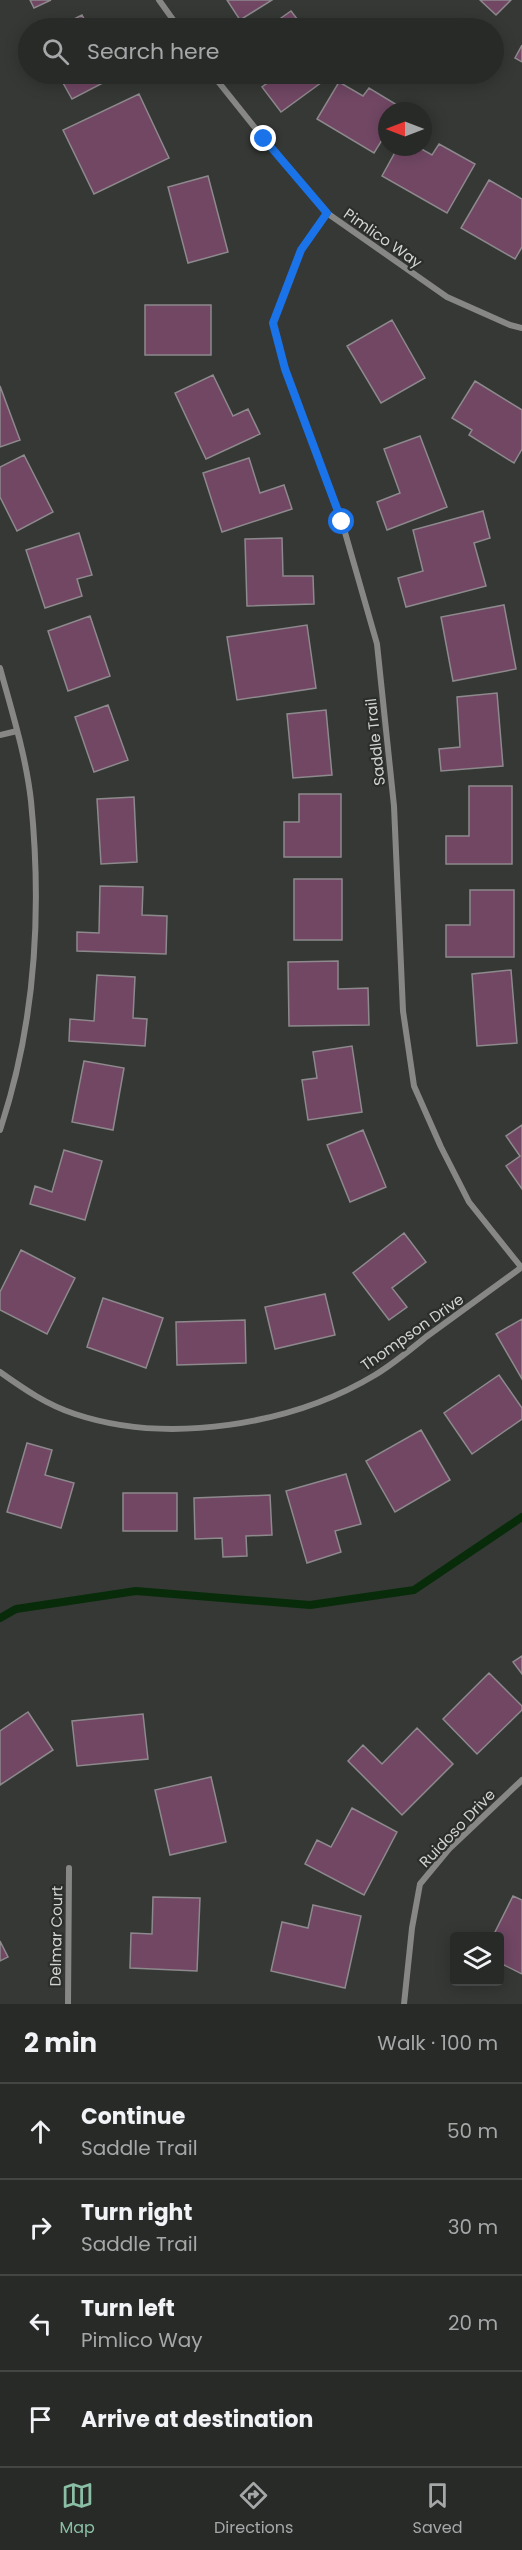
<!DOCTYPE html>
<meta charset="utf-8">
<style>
body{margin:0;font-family:Poppins,sans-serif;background:#303230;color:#f1f3f6}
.controls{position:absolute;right:18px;bottom:18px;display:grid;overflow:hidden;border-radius:6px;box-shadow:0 3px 15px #0003}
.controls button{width:54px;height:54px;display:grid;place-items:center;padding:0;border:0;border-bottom:2px solid #444645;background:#282a28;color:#f1f3f6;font:30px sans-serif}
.compass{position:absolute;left:378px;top:102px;width:54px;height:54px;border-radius:50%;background:#282a28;box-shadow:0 3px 15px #0003;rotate:270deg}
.stop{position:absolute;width:18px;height:18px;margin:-14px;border:4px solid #1a73e8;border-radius:50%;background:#fff}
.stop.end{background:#1a73e8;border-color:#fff;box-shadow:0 2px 6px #0008}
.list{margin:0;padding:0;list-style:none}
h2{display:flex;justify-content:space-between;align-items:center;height:78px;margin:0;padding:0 24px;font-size:26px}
h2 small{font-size:20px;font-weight:400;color:#a5a7a8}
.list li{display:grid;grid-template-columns:39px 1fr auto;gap:18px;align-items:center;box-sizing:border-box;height:96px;padding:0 24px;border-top:2px solid #444645}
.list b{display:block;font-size:22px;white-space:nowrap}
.list p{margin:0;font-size:20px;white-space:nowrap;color:#a5a7a8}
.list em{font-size:20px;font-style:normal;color:#a5a7a8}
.icon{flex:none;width:33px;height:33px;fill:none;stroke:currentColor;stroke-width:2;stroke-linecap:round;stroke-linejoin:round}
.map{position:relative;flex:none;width:522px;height:2004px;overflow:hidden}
.search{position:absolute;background:#282a28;box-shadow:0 3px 15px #0003;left:18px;right:18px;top:18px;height:66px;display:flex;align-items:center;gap:15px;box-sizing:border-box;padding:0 21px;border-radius:33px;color:#a5a7a8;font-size:22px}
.sheet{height:462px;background:#282a28}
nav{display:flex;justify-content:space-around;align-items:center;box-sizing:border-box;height:84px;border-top:2px solid #444645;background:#282a28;font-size:16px;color:#a5a7a8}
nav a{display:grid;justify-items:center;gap:3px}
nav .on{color:#8abfa5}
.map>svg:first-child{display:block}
</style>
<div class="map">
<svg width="522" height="2004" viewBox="0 0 522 2004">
<rect width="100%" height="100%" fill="#353835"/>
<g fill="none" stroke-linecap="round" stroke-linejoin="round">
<path stroke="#082c0a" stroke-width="8" d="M0 1618 16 1609 136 1591 310 1605 414 1590 522 1517"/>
</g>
<path fill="#714764" stroke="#8d898c" stroke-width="1.5" d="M30 0H51L34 8Z
M227 0H272L240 20Z
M480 0H511L496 15Z
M291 11 304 28H267Z
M82 15 89 28H56Z
M522 45V62L515 58Z
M58 74H120L72 99Z
M280 74H333L281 112 262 87Z
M339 82 363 96 369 88 402 108 400 111H387V132L374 153 317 119Z
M139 94 169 158 94 194 63 130Z
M439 144 475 164 447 213 382 176 398 147H418L432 155Z
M208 176 228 252 188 263 168 187Z
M489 180 522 199V247L515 259 461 228Z
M145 305H211V355H145Z
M392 320 425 378 381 403 347 346Z
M213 375 233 416 248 409 260 434 206 459 175 393Z
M475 381 522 410V449L514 463 469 435 472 430 452 418Z
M0 386 20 440 0 447Z
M420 436 447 507 387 530 377 502 400 493 384 449Z
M24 455 53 512 17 531 0 497V467Z
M249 458 260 493 284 485 292 509 222 532 203 473Z
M483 511 490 538 474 543 486 586 406 607 398 578 423 571 413 530Z
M79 533 92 575 77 579 82 596 45 608 26 550Z
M282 538 283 576H313L314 604 247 606 245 539Z
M504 605 516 669 453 681 441 617Z
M90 616 110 676 68 691 48 631Z
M307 625 316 688 237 700 227 637Z
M497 693 503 766 441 771 439 749 460 747 457 697Z
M108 705 128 760 94 772 75 717Z
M326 710 332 775 293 778 287 714Z
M469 786H512V864H446V836H469Z
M299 794H341V857H284V822H299Z
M134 797 137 862 101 864 97 799Z
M294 879H342V940H294Z
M100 886 143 887 142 915 167 916 166 954 77 951V932L99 933Z
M470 890H514V957H446V925H470Z
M338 961V989L368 988 369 1025 289 1026 288 962Z
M511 970 517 1043 477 1046 472 974Z
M97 975 135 977 133 1018 147 1019 145 1046 69 1041 70 1019 94 1021Z
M352 1046 362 1112 308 1120 302 1080 317 1078 313 1052Z
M84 1061 124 1068 113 1130 72 1122Z
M522 1125V1189L506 1166 520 1156 506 1136Z
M363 1130 386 1187 350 1202 327 1145Z
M64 1150 102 1161 85 1220 30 1204 35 1186 52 1192Z
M404 1233 426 1262 392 1288 407 1307 389 1320 353 1273Z
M21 1250 75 1278 47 1334 0 1310V1292Z
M325 1294 335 1335 275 1349 265 1307Z
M103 1298 163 1318 146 1368 87 1347Z
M522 1319V1379L496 1334Z
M245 1320 246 1363 177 1365 176 1322Z
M499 1375 522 1408V1419L472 1454 444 1413Z
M421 1430 450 1480 395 1512 366 1461Z
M27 1443 52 1450 45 1475 74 1483 61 1528 7 1512Z
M346 1474 361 1524 335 1531 341 1552 307 1563 286 1491Z
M123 1493H177V1531H123Z
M270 1495 272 1535 246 1536 247 1556 223 1557 222 1538 195 1539 194 1498Z
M522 1656V1674L513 1662Z
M489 1673 522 1706V1710L477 1754 443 1719Z
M28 1712 53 1750 0 1785V1731Z
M143 1714 148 1759 77 1766 72 1721Z
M417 1728 453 1764 402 1815 348 1761 363 1745 382 1764Z
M211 1777 226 1842 170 1855 155 1790Z
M352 1808 397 1832 364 1895 305 1864 317 1840 331 1847Z
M513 1896 522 1900V1974L500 1963V1936H493Z
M153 1897 200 1898 197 1971 130 1968 131 1933 152 1934Z
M313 1905 361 1916 345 1988 271 1971 282 1922 308 1928Z
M0 1941 8 1957 0 1961Z"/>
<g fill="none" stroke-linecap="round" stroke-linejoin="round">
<path stroke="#878886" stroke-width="6" d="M159 0 179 28
M212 74 264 139 327 213 447 297 510 325 522 328
M327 213 301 250 273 323 285 369 342 522 377 644 394 806 403 1011 414 1086 441 1147 469 1202 521 1267
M0 668C12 712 26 756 31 801 42 911 35 1025 0 1130
M0 735 17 731
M0 1372C24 1389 47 1405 75 1414 168 1445 292 1425 375 1375 393 1364 410 1350 426 1337 458 1314 490 1290 522 1267
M68 2004 69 1868
M404 2004 412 1928 420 1884 449 1849 522 1780"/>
</g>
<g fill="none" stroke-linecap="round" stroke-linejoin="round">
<path stroke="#1a73e8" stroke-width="8" d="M264 139 327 213 301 250 273 323 285 369 342 522"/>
</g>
<g text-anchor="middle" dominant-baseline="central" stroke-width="4.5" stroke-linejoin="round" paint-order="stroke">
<g font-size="15" fill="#d2d4d2" stroke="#2b2e2b">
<text transform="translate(383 238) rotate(35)">Pimlico Way</text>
<text transform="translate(375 742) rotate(-96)">Saddle Trail</text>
<text transform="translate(412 1332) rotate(-35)">Thompson Drive</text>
<text transform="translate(457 1828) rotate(-46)">Ruidoso Drive</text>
<text transform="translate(56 1936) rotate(-89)">Delmar Court</text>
</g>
</g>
</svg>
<div class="controls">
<button><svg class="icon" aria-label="layers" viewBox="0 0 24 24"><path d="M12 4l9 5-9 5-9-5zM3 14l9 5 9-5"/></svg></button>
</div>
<svg class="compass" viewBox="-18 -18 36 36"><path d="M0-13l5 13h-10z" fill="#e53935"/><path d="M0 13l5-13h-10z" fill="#a5a7a8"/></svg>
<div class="stop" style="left:342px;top:522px"></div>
<div class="stop end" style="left:264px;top:139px"></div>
<div class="search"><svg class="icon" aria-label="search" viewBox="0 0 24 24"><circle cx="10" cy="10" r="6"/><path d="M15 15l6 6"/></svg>Search here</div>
</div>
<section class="sheet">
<h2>2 min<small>Walk · 100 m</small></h2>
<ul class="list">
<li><svg class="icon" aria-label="ahead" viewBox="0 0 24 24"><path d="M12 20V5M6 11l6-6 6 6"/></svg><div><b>Continue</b><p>Saddle Trail</p></div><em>50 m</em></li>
<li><svg class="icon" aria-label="right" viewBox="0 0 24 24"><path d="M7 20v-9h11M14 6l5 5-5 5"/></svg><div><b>Turn right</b><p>Saddle Trail</p></div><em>30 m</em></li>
<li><svg class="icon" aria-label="left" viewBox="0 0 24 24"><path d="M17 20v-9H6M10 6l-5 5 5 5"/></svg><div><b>Turn left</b><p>Pimlico Way</p></div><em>20 m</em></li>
<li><svg class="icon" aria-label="arrive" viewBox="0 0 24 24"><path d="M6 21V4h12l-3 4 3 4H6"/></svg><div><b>Arrive at destination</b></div></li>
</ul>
</section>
<nav>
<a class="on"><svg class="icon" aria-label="map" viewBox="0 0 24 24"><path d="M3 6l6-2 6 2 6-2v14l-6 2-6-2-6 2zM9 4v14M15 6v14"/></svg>Map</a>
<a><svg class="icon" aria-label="directions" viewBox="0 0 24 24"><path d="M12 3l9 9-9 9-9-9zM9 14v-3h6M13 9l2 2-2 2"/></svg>Directions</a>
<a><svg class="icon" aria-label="saved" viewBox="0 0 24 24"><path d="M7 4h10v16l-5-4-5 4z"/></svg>Saved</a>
</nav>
